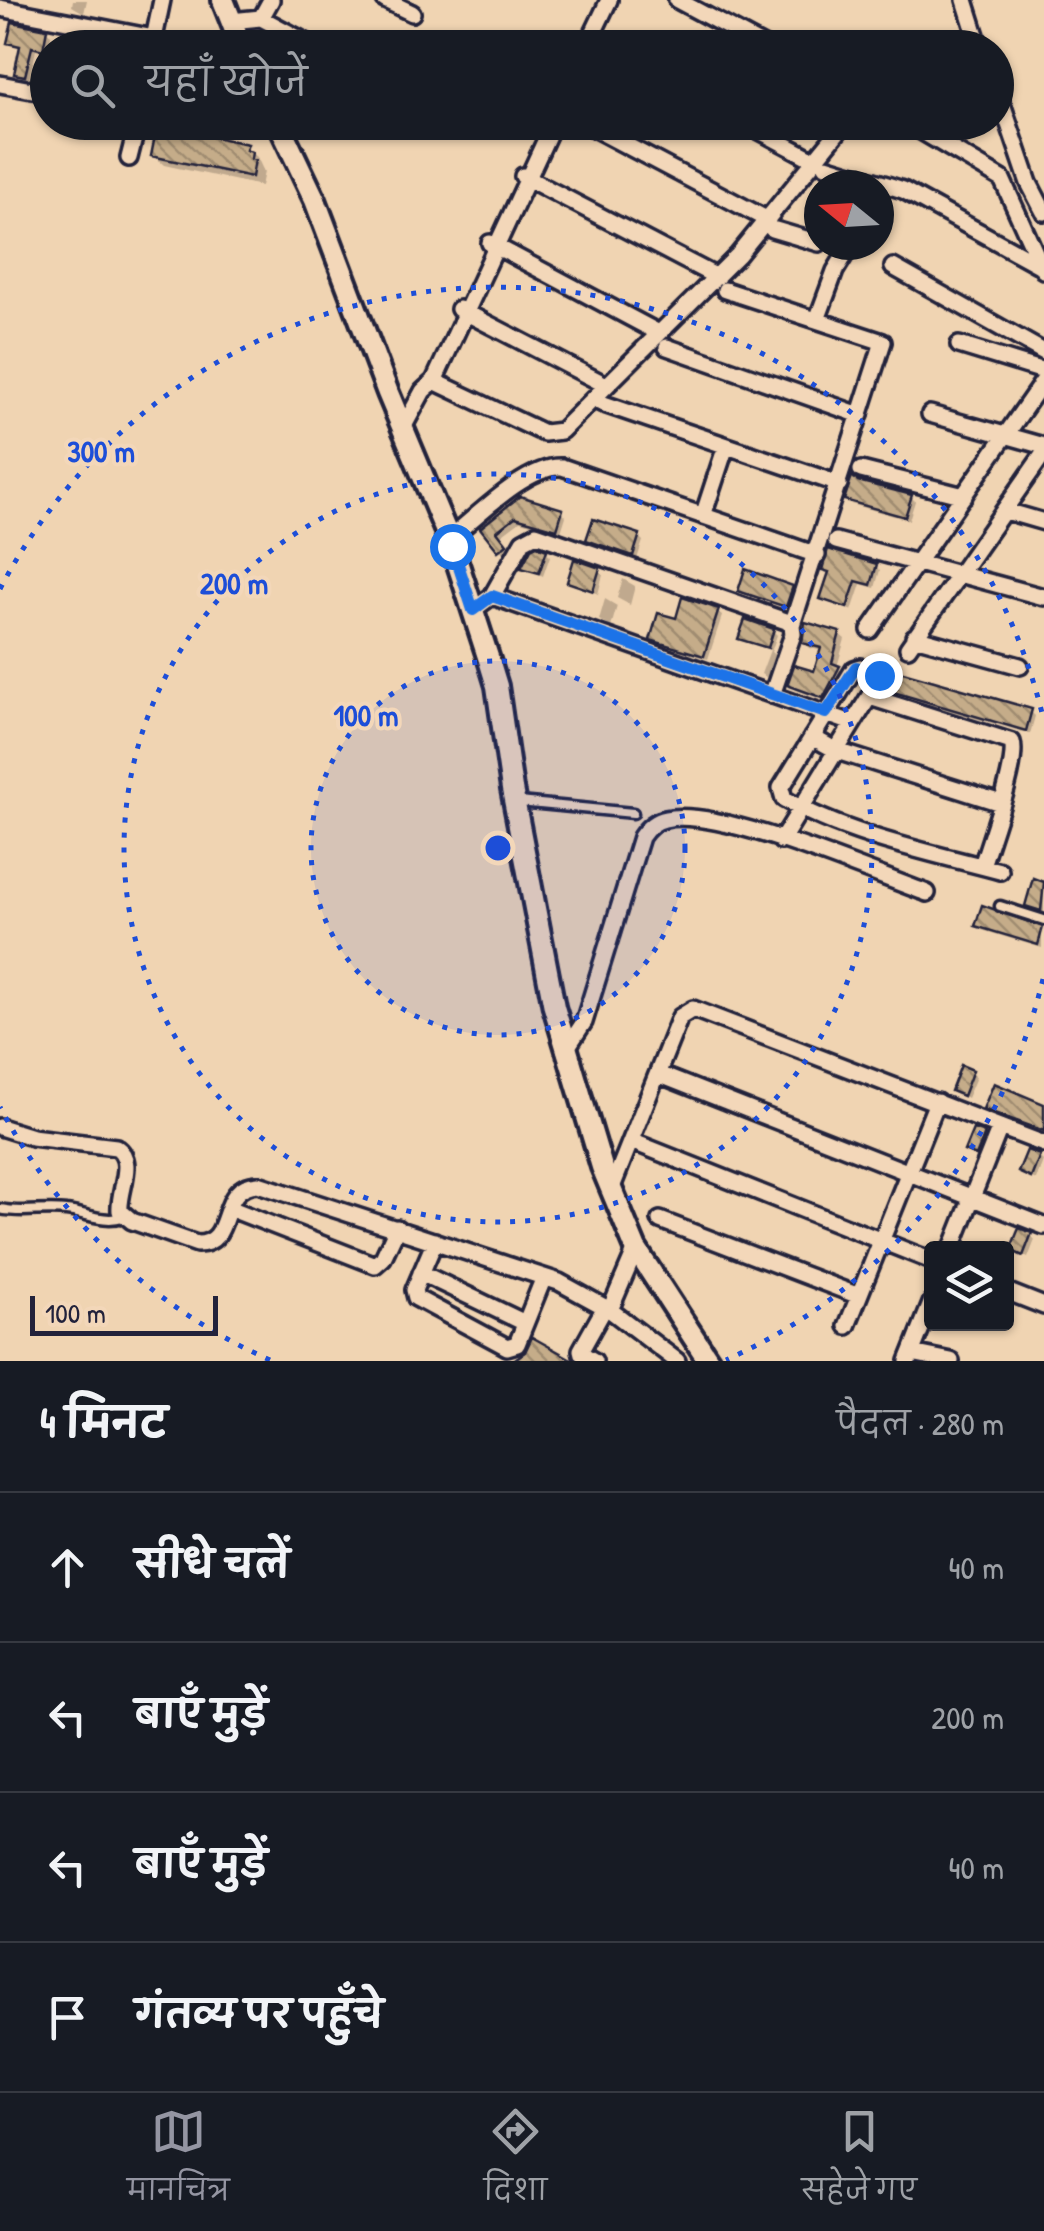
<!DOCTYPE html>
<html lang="hi">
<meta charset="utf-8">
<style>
body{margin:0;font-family:"Patrick Hand","Playpen Sans Deva",sans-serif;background:#20242c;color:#f1f3f6}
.controls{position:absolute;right:30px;bottom:30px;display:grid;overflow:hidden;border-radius:10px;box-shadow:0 2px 8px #0004}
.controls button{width:90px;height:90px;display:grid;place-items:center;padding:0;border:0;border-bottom:2px solid #363941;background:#171b24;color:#f1f3f6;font:50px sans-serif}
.compass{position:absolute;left:804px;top:170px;width:90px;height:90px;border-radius:50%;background:#171b24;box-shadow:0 2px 8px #0004;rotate:288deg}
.scale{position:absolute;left:30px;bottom:25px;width:188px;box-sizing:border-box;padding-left:10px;border:5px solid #22223b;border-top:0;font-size:28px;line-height:35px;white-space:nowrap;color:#22223b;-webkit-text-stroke:8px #f3d7b9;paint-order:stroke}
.stop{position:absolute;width:30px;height:30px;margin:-22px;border:8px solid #1a73e8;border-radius:50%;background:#fff}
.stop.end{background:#1a73e8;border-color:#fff;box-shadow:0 2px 10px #0008}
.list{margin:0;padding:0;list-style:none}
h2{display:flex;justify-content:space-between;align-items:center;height:130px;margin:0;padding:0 40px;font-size:42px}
h2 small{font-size:32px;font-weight:400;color:#9ea1a6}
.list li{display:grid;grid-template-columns:65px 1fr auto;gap:30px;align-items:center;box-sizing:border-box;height:150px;padding:0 40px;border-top:2px solid #363941}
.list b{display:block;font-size:38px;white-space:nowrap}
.list em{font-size:32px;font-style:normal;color:#9ea1a6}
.icon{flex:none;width:55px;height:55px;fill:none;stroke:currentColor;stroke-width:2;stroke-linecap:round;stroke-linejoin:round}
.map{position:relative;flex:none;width:1044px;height:1361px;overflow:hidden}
.search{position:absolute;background:#171b24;box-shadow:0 2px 8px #0004;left:30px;right:30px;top:30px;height:110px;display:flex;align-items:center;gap:25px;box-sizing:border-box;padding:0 35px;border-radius:55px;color:#9ea1a6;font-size:38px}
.sheet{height:730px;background:#171b24}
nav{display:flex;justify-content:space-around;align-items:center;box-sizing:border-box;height:140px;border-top:2px solid #363941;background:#171b24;font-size:28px;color:#9ea1a6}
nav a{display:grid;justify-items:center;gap:5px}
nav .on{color:#9495a2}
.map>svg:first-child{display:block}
</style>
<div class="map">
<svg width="1044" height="1361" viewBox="0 0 1044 1361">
<defs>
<pattern id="building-back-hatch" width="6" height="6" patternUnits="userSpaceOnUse" patternTransform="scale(2.5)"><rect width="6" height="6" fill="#c5ac89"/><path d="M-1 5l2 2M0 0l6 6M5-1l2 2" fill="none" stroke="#a08c71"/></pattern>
</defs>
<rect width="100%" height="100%" fill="#f0d4b2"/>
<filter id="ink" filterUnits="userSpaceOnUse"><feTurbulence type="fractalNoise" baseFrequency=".01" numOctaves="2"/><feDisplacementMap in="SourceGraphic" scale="20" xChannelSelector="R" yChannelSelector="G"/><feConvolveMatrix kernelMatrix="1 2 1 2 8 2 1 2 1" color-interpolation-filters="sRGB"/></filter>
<g filter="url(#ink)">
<path fill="#0003" fill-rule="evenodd" d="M73 0H87L84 13 72 6Z
M46 31 51 35 47 53 36 50 29 80 21 78 17 73 22 48 10 42Z
M246 147 257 157 264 172 261 186 164 165 153 155ZM250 150 254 154 250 171 246 170Z
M911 497 915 501 909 520 851 504 847 499Z
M520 499 562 511 566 516 561 532 520 521 500 536 510 549 504 554 483 528Z
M638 536 643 541 637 559 589 539Z
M545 552 550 556 543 576 524 567Z
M875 566 880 570 875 588 861 584 852 611 823 598 829 573 824 569Z
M598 570 603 575 598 594 570 581Z
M623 579 635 586 630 605 617 598Z
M791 588 795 592 790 609 741 590Z
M605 599 617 606 611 627 599 620Z
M717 612 722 616 708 659 657 644 653 639 677 622Z
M773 631 777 635 771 652 778 658 771 680 761 674 770 650 741 638Z
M839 634 845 639 837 667 844 674 829 702 796 690 790 685 815 674 823 651 810 648 805 642Z
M893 691 1031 712 1035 716 1030 734 897 695Z
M1034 881 1044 884V914L1027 905Z
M978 926 1042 930V948L982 930Z
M972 1072 976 1077 967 1098 954 1090Z
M1044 1105V1133L986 1108Z
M984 1136 988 1140 981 1159 967 1150Z
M1039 1157 1043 1161 1036 1180 1021 1172Z
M1031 1235 1035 1240 1028 1258 1013 1250Z"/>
<path fill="url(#building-back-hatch)" stroke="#22223b" stroke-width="2.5" d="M12 22 47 29 43 50 32 47 25 76 14 74 20 46 7 43Z
M76 34 117 42 116 48H73Z
M162 126 248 144 246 150 252 152 251 159 255 160 252 177 151 156 156 131 160 132Z
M852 476 858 481 912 495 905 517 844 500Z
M520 496 563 509 557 529 515 517 497 531 507 544 498 551 480 528Z
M593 519 640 534 633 556 586 540Z
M537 546 547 550 539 573 521 568 531 549Z
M828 549 877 564 871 585 856 581 847 608 820 599 829 572 822 570Z
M574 559 600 568 593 591 567 582Z
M745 569 793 586 786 607 738 591Z
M682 597 719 609 704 656 650 640 658 613 676 618Z
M745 619 774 629 768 648 738 639Z
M805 622 840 632 832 663 840 666 823 698 787 685 794 665 814 671 821 648 802 643Z
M896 670 1032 709 1026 731 890 691Z
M1033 878 1044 882 1041 911 1025 906Z
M982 905 1043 927 1038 945 975 926Z
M961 1065 973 1070 963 1096 951 1091Z
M994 1083 1044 1104V1131L983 1109Z
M973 1129 985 1133 976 1156 964 1151Z
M1027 1150 1040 1155 1031 1178 1018 1172Z
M1019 1228 1032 1233 1023 1256 1010 1250Z
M532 1337 573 1360V1361H512L525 1352Z"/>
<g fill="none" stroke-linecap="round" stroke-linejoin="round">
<g stroke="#22223b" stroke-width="15">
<path id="lane" d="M519 802 633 813
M1000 906 1044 920
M0 1209C23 1214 44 1208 66 1211 86 1213 103 1223 123 1217"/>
</g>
<g stroke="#22223b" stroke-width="22">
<path id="street" d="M385 0 412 13
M677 0 767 48
M965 0 980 48
M0 8 154 38
M261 18 271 0
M231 21 261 18 317 48
M152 48 162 0
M586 48 609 0
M0 84 48 93
M996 86 1029 183 1044 212
M582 122 768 220
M743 122 816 161
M906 122 1002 179 1043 270
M129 158 138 122
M826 166 903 190 1041 266
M523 176 717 277
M772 229 819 243
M490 243 659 333
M893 267 1044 352
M725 290 883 342 792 625
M459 309 606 385
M817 320 835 271 851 245
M959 345 1044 371
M667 347 860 415
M434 381 544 433 561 431 738 255 846 122
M601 403 839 484
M930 414 1044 446
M403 428 423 391 434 381 554 122
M861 470 964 496
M1006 511 1044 522
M703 516 726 446
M449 539C475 518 528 464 562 467L817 555
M836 541 1044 597
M492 596 852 723
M473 610 492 596 523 541 536 534 786 621 792 625 793 634 772 695
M870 630 1044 380
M914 637 1020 666
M908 648 1044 453
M870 697 1012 742C1019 762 989 842 982 866
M812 737 837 751 1001 803
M781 841 880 679 879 675 860 667 854 669 781 788 784 799C848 836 929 852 1000 871
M565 1051 584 1022 641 837C647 828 655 821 665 819 718 806 870 873 927 893
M658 1074 1044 1226
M0 1127 32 1137 116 1147C137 1161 118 1190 120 1211L132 1221 197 1244C237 1244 215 1186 258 1184L559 1282 610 1310 677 1361
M631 1141 932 1261
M611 1190 680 1017 693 1009 1044 1144
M229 1208 375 1265 383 1258 397 1228
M660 1220 859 1296
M435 1241 414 1290 416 1298 507 1347 517 1344 544 1277
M952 1248 1000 1127
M421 1273 525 1323
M1006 1291 1044 1306
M610 1310 636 1249
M847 1326 937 1102
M912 1353 951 1361
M594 1361 582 1354 581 1350 605 1307
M908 1361 932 1301"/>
</g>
<g stroke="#22223b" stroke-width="28">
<path id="secondary" d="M223 0 242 48
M278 122 315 200 388 393 452 546 490 663 497 686 512 789 554 1007 602 1167 636 1249 709 1361"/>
</g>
<use href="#lane" stroke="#f3d7b9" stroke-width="8"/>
<use href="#street" stroke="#f3d7b9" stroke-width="15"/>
<use href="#secondary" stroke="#f3d7b9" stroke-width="20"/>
</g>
</g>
<g fill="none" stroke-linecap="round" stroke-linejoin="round" filter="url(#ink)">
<path stroke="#1a73e8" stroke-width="12" d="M452 546 473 610 492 596 826 713 856 667 879 675"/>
</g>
<circle cx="498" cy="848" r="187" fill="#1d4ed8" fill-opacity=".12"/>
<g fill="none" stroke="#1d4ed8" stroke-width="5" stroke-dasharray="5 10">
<circle cx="498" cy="848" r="187"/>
<circle cx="498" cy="848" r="374"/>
<path d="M1043 979A561 561 0 0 1 726 1360M270 1360A561 561 0 0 1 0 1107M0 589A561 561 0 0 1 1043 717"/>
</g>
<circle cx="498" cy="848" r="15" fill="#1d4ed8" stroke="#f3d7b9" stroke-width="5"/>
<g font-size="30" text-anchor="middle" font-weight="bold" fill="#1d4ed8" stroke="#f3d7b9" stroke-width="8" stroke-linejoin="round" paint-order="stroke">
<text x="101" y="462">300 m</text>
<text x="234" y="594">200 m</text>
<text x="366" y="726">100 m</text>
</g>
</svg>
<div class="controls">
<button><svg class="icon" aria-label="layers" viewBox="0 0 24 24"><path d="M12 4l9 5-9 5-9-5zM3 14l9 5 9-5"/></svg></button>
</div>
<svg class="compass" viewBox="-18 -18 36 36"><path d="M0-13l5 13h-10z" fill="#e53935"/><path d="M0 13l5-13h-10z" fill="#9ea1a6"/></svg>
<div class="scale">100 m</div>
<div class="stop" style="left:452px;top:546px"></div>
<div class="stop end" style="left:879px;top:675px"></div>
<div class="search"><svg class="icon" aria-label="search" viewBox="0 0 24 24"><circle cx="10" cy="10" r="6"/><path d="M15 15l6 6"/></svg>यहाँ खोजें</div>
</div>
<section class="sheet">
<h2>4 मिनट<small>पैदल · 280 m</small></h2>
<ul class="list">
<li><svg class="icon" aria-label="ahead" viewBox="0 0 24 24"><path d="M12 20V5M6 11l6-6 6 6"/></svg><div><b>सीधे चलें</b></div><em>40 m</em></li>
<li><svg class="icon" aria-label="left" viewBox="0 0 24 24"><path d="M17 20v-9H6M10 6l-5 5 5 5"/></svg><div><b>बाएँ मुड़ें</b></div><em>200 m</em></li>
<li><svg class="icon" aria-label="left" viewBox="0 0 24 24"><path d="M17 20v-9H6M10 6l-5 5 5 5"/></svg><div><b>बाएँ मुड़ें</b></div><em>40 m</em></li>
<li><svg class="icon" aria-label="arrive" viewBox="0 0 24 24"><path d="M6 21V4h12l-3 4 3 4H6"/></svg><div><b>गंतव्य पर पहुँचे</b></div></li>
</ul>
</section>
<nav>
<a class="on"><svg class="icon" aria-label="map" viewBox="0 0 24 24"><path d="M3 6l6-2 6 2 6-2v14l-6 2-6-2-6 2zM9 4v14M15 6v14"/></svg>मानचित्र</a>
<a><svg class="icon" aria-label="directions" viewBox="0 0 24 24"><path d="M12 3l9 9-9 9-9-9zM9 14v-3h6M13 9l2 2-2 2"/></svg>दिशा</a>
<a><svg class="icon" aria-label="saved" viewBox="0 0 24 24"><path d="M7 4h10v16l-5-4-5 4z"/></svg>सहेजे गए</a>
</nav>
